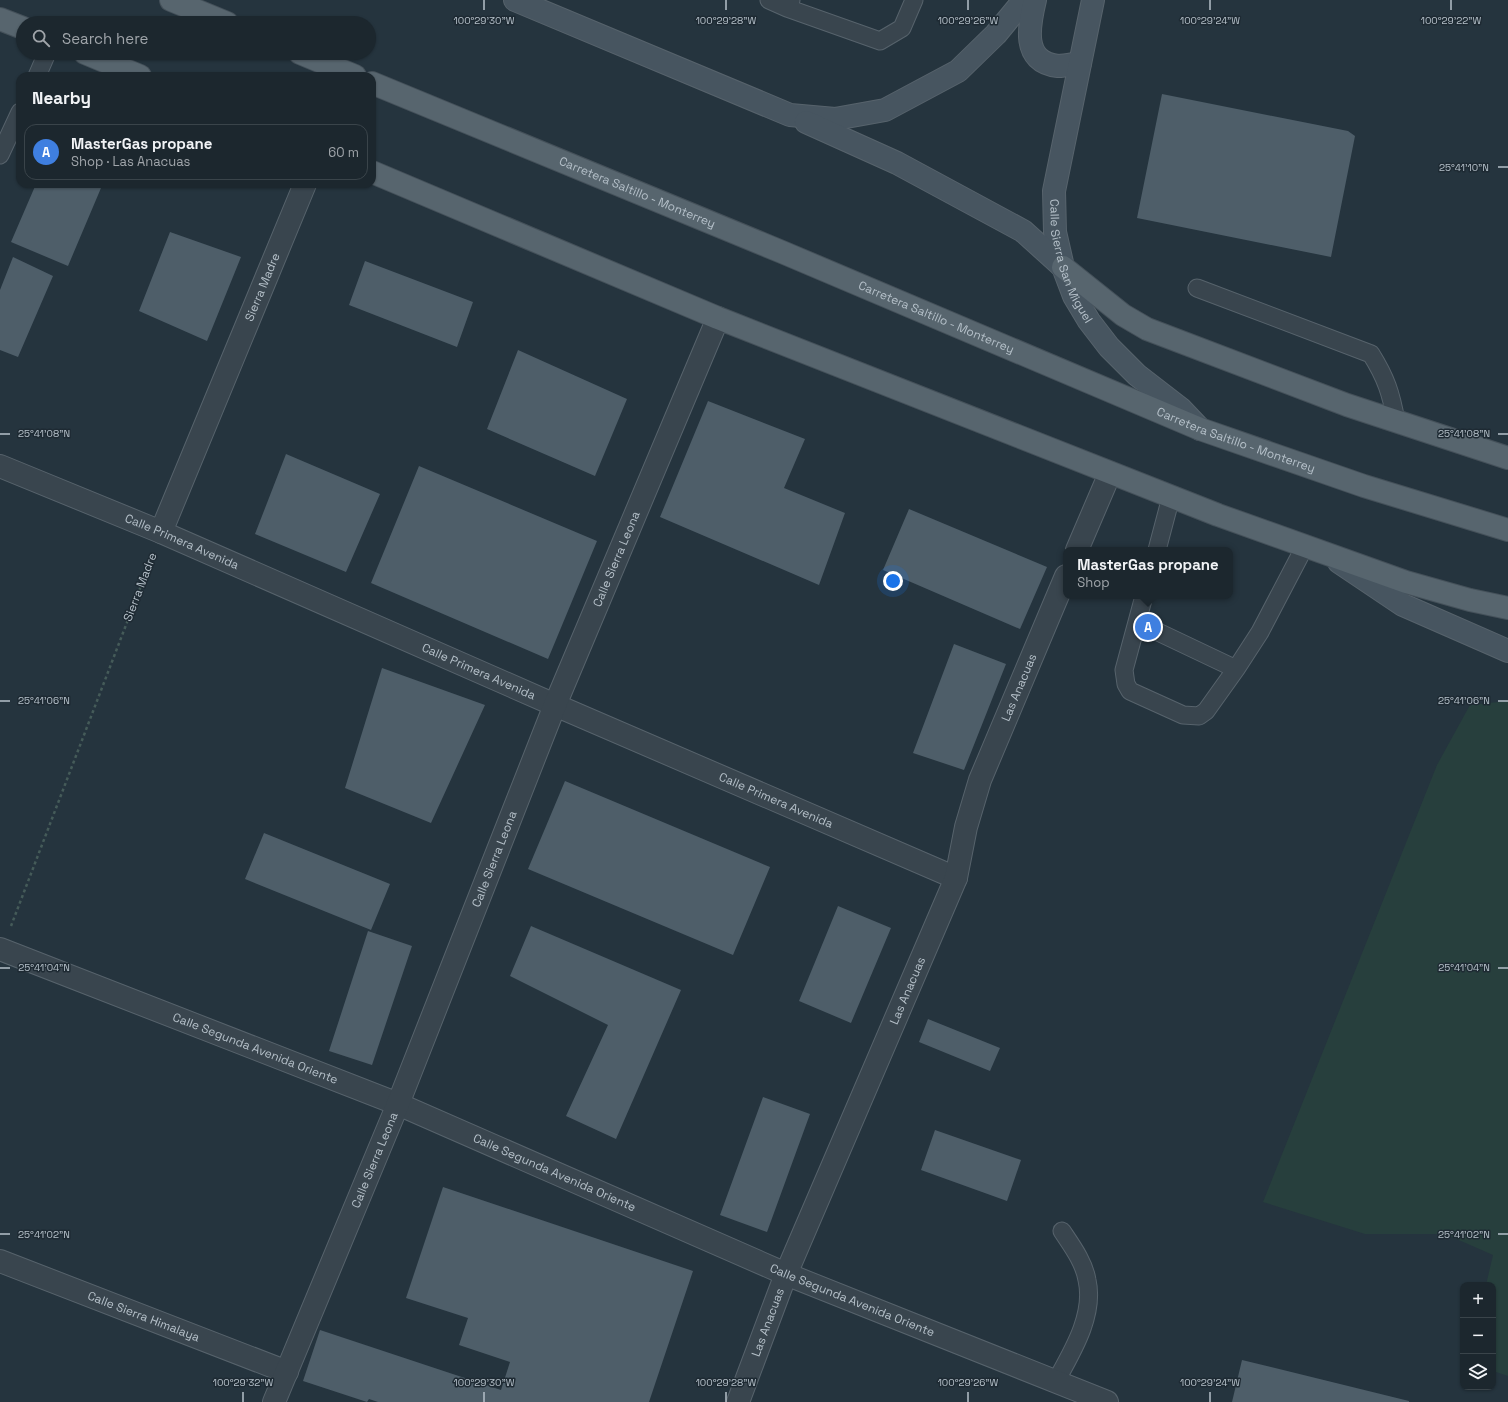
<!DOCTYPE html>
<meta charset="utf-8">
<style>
body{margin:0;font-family:"Space Grotesk",sans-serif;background:#252f36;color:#f1f3f6}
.controls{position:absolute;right:12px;bottom:12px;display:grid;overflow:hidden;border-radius:8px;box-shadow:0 1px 3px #0004}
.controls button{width:36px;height:36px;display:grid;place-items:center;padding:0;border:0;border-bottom:1px solid #3a444a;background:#1c272e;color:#f1f3f6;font:20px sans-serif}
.you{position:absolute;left:893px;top:581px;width:14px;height:14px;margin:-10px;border:3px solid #fff;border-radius:50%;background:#1a73e8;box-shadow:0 0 0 6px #1a73e833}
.badge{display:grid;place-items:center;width:26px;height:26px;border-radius:50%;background:#8dc8f5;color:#fff;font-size:13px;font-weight:700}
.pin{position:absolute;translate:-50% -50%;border:2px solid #fff;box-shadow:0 1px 4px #0006}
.popup{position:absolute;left:1063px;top:547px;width:170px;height:52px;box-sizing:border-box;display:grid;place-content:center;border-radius:8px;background:#1c272e;filter:drop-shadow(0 1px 3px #0005);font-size:13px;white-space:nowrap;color:#a0a5aa}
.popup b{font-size:15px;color:#f1f3f6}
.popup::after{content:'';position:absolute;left:50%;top:100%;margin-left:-8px;border:8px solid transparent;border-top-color:#1c272e}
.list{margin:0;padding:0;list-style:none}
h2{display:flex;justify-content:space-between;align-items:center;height:52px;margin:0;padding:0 16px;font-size:17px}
h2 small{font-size:13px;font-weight:400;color:#a0a5aa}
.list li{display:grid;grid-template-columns:26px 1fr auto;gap:12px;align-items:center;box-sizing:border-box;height:56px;margin:0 8px 8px;padding:0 8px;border:1px solid #3a444a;border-radius:12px}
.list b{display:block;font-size:15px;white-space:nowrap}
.list p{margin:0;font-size:13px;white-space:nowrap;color:#a0a5aa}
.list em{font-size:13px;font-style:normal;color:#a0a5aa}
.icon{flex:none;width:22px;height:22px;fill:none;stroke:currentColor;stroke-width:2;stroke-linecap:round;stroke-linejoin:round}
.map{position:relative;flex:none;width:1508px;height:1402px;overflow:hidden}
.search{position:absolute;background:#1c272e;box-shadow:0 1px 3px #0004;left:16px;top:16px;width:360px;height:44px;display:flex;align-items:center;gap:10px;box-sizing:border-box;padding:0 14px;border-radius:22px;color:#a0a5aa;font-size:15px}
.panel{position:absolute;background:#1c272e;box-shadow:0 1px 3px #0004;left:16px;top:72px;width:360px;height:116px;border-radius:12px}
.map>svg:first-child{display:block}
</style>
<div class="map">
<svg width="1508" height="1402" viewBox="0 0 1508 1402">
<rect width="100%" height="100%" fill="#25343e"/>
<path fill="#273f3d" d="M1508 701V1376L1493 1371V1285H1486L1493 1255 1445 1234H1365L1263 1202 1437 765 1470 705Z"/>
<path fill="#4e5e69" d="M1162 94 1348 131 1355 136 1331 257 1137 218Z
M36 184H91L101 188 68 266 11 242Z
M170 232 241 257 207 341 139 311Z
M13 257 53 276 18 357 0 350V290Z
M365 261 473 302 457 347 349 305Z
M518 350 627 399 595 476 487 429Z
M708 401 805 439 784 488 845 513 819 585 660 517Z
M286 454 380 494 346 572 255 534Z
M419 466 597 541 548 659 371 583Z
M909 509 1047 567 1020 629 883 570Z
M954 644 1006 664 964 770 913 753Z
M382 668 485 705 431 823 345 788Z
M565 781 770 867 733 955 528 869Z
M264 833 390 884 371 930 245 879Z
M838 906 891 928 851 1023 799 1001Z
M531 926 681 990 616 1139 566 1116 608 1025 510 976Z
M368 931 412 946 372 1065 329 1051Z
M928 1019 1000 1048 990 1071 919 1042Z
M763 1097 810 1114 767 1232 720 1215Z
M935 1130 1021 1160 1007 1201 921 1170Z
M443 1187 693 1271 649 1402H378L369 1399 367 1402 303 1381 320 1330 501 1390 510 1362 459 1345 468 1318 406 1298Z
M1242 1360 1409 1401V1402H1232Z"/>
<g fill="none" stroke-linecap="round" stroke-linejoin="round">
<g stroke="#57636c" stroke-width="19">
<path id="lane" d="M769 0 787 8 791 0
M787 8 880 41 902 28 914 0
M37 76 47 53
M0 155 20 112
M1197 288 1371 354C1386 378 1391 393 1396 421
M1157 550 1171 497
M1137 622 1236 669 1206 711 1199 716 1183 715 1130 691 1126 684 1124 670 1144 596
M1236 669 1260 632 1305 546
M1056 1381C1072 1352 1095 1315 1087 1280 1084 1262 1072 1246 1062 1231"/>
</g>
<g stroke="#57636c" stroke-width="24">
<g id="street">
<path id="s1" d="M0 466 161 532 555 705 956 878"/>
<path id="s2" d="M161 532 305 184"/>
<path d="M1077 550 1110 473"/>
<path id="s3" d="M0 949 398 1104 786 1274 1107 1402"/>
<path id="s4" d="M0 1261 287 1372"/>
<path id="s5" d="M274 1402 398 1104 555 705 718 318"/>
<path id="s6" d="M738 1402 786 1274 956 878 966 827 980 780 1066 576"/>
</g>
</g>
<g stroke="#57636c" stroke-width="24">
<g id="secondary">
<path d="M515 0 790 115 835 119 885 110 958 71 996 34 1024 0"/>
<path d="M1035 0C1029 25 1021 62 1058 66 1065 66 1073 64 1080 63"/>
<path id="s7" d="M1093 0 1054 191 1055 232 1063 267 1074 296 1089 321 1109 347 1137 375 1181 409 1200 429"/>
<path d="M806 122 897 163 1023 231 1063 267"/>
<path d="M1339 562 1403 605 1508 651"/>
</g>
</g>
<g stroke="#45515a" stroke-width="24">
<g id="primary">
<path d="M171 0 227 23"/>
<path d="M0 19 23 28"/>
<path d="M85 53 140 76"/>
<path d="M300 53 355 76"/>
<path id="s8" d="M372 83 782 252 1200 429 1364 486 1508 530"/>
<path d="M372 172 718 318 1218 515 1406 582 1470 600 1508 608"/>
<path d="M1063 267 1123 315 1147 329 1347 405 1508 458"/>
</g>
</g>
<path stroke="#455b59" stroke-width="2.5" stroke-dasharray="3 3" stroke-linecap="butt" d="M11 926 152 557"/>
<use href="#lane" stroke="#39454e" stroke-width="17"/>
<use href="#street" stroke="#39454e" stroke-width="22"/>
<use href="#secondary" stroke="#475560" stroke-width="22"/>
<use href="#primary" stroke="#57656e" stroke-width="22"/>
</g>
<path fill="none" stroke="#b5c0c9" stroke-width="1.5" d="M484 0V10M726 0V10M968 0V10M1210 0V10M1451 0V10M1498 167H1508M0 434H10M1498 434H1508M0 701H10M1498 701H1508M0 968H10M1498 968H1508M0 1234H10M1498 1234H1508M243 1392V1402M484 1392V1402M726 1392V1402M968 1392V1402M1210 1392V1402"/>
<g text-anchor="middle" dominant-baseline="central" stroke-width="3" stroke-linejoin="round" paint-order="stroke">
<g font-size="12" fill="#b5c0c9" stroke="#1e2a33">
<text stroke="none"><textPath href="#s8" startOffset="287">Carretera Saltillo - Monterrey</textPath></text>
<text stroke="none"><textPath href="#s7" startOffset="268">Calle Sierra San Miguel</textPath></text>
<text stroke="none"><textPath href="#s2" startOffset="265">Sierra Madre</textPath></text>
<text stroke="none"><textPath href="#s8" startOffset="611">Carretera Saltillo - Monterrey</textPath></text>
<text stroke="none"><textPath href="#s8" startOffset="935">Carretera Saltillo - Monterrey</textPath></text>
<text stroke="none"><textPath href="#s1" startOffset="197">Calle Primera Avenida</textPath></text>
<text stroke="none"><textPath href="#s5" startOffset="910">Calle Sierra Leona</textPath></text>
<text transform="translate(140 587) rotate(-69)">Sierra Madre</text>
<text stroke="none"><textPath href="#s1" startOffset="521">Calle Primera Avenida</textPath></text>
<text stroke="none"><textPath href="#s6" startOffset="769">Las Anacuas</textPath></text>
<text stroke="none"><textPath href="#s1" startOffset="845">Calle Primera Avenida</textPath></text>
<text stroke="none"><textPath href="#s5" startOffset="586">Calle Sierra Leona</textPath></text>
<text stroke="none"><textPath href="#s6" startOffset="445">Las Anacuas</textPath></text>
<text stroke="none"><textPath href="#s3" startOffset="274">Calle Segunda Avenida Oriente</textPath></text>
<text stroke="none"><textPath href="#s5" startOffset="262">Calle Sierra Leona</textPath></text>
<text stroke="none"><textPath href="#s3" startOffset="598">Calle Segunda Avenida Oriente</textPath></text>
<text stroke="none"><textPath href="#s3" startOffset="922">Calle Segunda Avenida Oriente</textPath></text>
<text stroke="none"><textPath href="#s4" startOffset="154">Calle Sierra Himalaya</textPath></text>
<text stroke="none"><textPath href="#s6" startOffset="85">Las Anacuas</textPath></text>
</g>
</g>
<g font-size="10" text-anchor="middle" fill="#b5c0c9" stroke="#1e2a33" stroke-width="3" stroke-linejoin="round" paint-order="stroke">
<text x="484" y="24">100°29'30"W</text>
<text x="726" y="24">100°29'28"W</text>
<text x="968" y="24">100°29'26"W</text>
<text x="1210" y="24">100°29'24"W</text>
<text x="1451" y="24">100°29'22"W</text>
<text x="1464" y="171">25°41'10"N</text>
<text x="44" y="437">25°41'08"N</text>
<text x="1464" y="437">25°41'08"N</text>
<text x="44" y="704">25°41'06"N</text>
<text x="1464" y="704">25°41'06"N</text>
<text x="44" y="971">25°41'04"N</text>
<text x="1464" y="971">25°41'04"N</text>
<text x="44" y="1238">25°41'02"N</text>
<text x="1464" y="1238">25°41'02"N</text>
<text x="243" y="1386">100°29'32"W</text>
<text x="484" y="1386">100°29'30"W</text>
<text x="726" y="1386">100°29'28"W</text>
<text x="968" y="1386">100°29'26"W</text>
<text x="1210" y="1386">100°29'24"W</text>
</g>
</svg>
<div class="controls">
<button>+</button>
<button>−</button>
<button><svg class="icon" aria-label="layers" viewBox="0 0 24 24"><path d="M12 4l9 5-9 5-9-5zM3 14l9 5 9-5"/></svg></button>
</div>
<div class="you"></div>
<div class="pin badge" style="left:1148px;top:627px;background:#3f7fe0">A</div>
<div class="popup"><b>MasterGas propane</b>Shop</div>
<div class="search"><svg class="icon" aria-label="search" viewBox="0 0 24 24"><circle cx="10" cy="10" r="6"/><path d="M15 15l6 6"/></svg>Search here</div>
<section class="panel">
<h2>Nearby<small></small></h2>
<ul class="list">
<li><span class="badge" style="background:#3f7fe0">A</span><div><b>MasterGas propane</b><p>Shop · Las Anacuas</p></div><em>60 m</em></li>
</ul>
</section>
</div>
